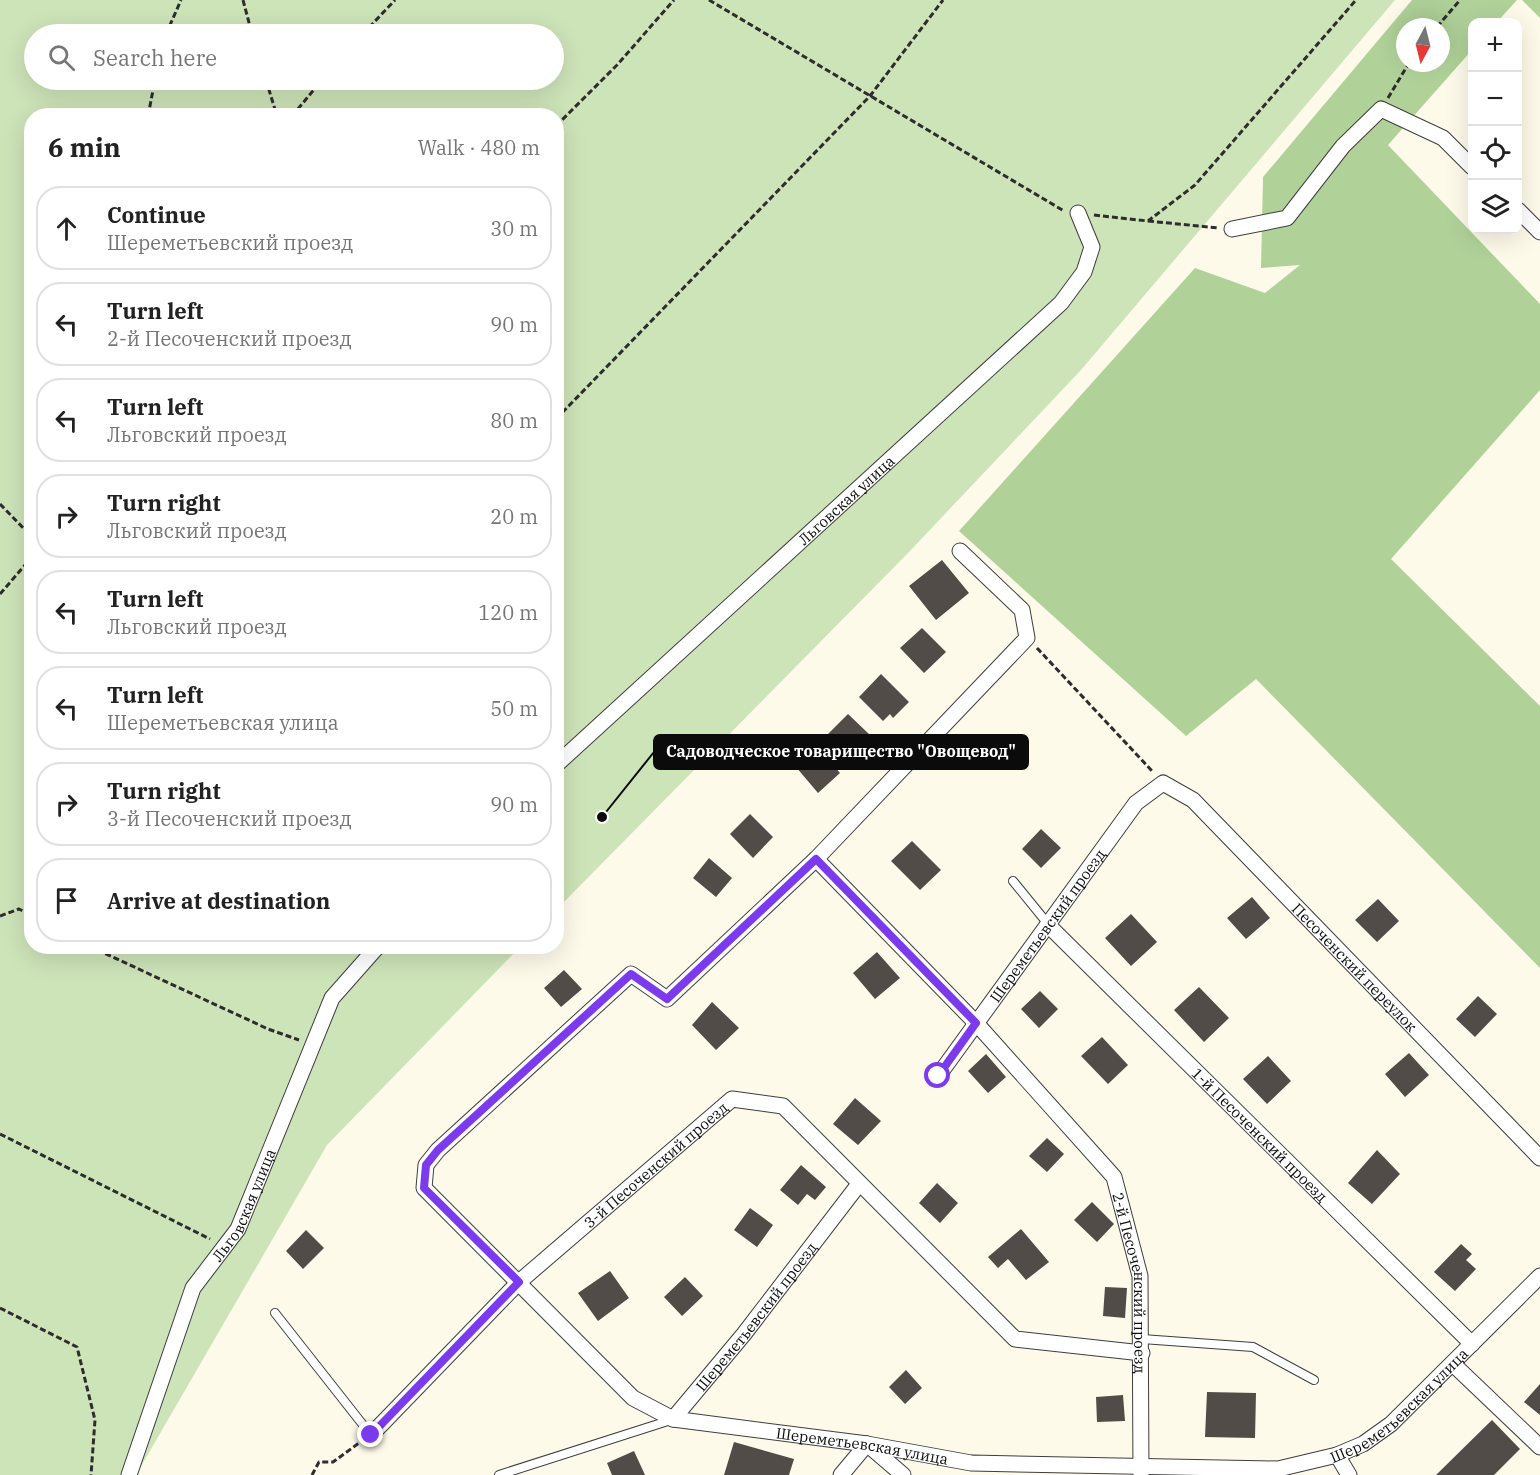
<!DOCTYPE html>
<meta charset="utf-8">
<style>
body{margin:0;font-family:"IBM Plex Serif",serif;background:#f6f6f6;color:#222}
.controls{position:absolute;right:18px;top:18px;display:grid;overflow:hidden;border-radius:12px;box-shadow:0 6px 24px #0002}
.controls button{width:54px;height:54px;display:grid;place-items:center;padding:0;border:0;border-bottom:2px solid #e0e0e0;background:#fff;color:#222;font:30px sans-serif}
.compass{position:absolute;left:1396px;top:18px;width:54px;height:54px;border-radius:50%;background:#fff;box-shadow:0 6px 24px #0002;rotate:187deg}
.stop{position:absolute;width:18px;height:18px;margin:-14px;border:4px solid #7c3aed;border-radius:50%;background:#fff}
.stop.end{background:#7c3aed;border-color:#fff;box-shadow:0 2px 6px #0008}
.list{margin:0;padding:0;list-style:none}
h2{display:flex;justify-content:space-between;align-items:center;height:78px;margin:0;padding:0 24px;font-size:26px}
h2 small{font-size:20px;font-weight:400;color:#767676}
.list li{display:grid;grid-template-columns:39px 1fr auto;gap:18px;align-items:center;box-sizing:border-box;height:84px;margin:0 12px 12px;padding:0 12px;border:2px solid #e0e0e0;border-radius:24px}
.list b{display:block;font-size:22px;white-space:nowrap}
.list p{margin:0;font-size:20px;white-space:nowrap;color:#767676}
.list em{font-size:20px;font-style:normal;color:#767676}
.icon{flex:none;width:33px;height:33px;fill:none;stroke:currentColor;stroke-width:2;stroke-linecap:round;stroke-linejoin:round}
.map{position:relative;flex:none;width:1540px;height:1475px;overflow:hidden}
.search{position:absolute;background:#fff;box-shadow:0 6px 24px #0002;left:24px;top:24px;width:540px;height:66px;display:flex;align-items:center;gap:15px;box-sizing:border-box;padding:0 21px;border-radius:33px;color:#767676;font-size:22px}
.panel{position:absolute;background:#fff;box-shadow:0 6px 24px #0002;left:24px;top:108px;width:540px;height:846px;border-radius:24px}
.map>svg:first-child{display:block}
</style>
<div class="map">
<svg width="1540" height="1475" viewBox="0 0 1540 1475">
<rect width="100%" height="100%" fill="#fdfaea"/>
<path fill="#cde3b8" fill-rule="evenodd" d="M0 0H1395L1081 370 909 552 557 909 556 116H32V946L520 947 327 1145 136 1475H0ZM34 34H554V80H34Z"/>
<path fill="#b0d299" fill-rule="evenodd" d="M1412 0H1517L1497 22H1472V50L1388 145 1540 304V390L1391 559 1540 706V968L1256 679 1186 736 959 531 1195 268 1265 293 1300 265 1261 268 1263 177ZM1405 27H1441V63H1405Z
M1522 0H1540V18Z"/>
<path fill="#524c48" d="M942 560 969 593 936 620 909 586Z
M922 628 946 652 924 673 900 648Z
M881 674 909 702 893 718 890 714 883 721 859 697Z
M848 714 870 735 849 758 826 736Z
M818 747 840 773 818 793 796 767Z
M750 814 773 837 753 858 730 834Z
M1041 829 1061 848 1041 868 1022 849Z
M912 841 941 870 920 890 891 861Z
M709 858 732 878 716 897 693 878Z
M1252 897 1270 918 1246 939 1227 918Z
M1378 899 1399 921 1377 942 1355 920Z
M1131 914 1157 942 1131 966 1105 938Z
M877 952 900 978 875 999 853 973Z
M564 970 582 989 561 1007 544 988Z
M1199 987 1229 1018 1204 1042 1174 1010Z
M1040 991 1058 1009 1039 1028 1021 1009Z
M1478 996 1497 1014 1475 1037 1456 1019Z
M712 1002 739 1028 716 1050 692 1025Z
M1102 1037 1128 1065 1108 1084 1081 1056Z
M1409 1053 1429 1075 1405 1097 1385 1074Z
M986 1054 1006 1077 988 1093 968 1071Z
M1268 1056 1291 1081 1267 1104 1243 1079Z
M855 1098 881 1121 858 1145 833 1124Z
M1047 1138 1064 1154 1047 1172 1029 1156Z
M1377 1150 1400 1174 1372 1204 1348 1183Z
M801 1165 826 1187 815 1200 807 1194 798 1205 780 1190Z
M937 1183 958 1203 940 1223 919 1203Z
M1092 1202 1114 1224 1097 1242 1074 1220Z
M750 1208 773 1225 757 1247 734 1230Z
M1021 1229 1049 1262 1026 1280 1008 1259 998 1268 988 1257Z
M306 1230 324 1248 303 1269 286 1251Z
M1461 1244 1472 1254 1466 1260 1476 1269 1455 1291 1434 1272Z
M610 1271 629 1298 598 1321 578 1293Z
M685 1277 703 1296 682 1316 664 1297Z
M1105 1287 1127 1288 1125 1318 1103 1316Z
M906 1370 922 1388 905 1404 889 1387Z
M1540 1384V1415L1524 1402Z
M1207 1392 1256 1393 1255 1438 1205 1437Z
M1123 1395 1125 1421 1097 1422 1096 1397Z
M1492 1420 1520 1449 1494 1475H1436Z
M734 1442 794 1459 789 1475H724Z
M634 1451 645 1475H612L607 1463Z"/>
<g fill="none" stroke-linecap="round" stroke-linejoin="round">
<g stroke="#3e3e3e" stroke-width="10">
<path id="service" d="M1013 881 1048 924
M275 1313 371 1435
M1142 1339 1253 1347 1314 1380
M499 1475 671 1420"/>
</g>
<g stroke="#3e3e3e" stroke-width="17">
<g id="minor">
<path d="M1518 210 1540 232"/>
<path d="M1232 229 1287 218 1343 146 1381 109 1443 138 1472 167"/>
<path id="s1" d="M960 551 1022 610 1027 638 816 859 667 999 631 974 438 1150 426 1165 424 1188 633 1398 673 1419 867 1444 971 1463 1278 1469 1337 1455 1363 1444 1391 1424 1540 1276"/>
<path id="s2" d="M556 765 1061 303 1084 272 1092 247 1078 213"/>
<path id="s3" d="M816 859 976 1023 1114 1177 1140 1276 1141 1475"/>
<path id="s4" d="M1048 925 1472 1344"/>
<path id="s5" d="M938 1076 1136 803 1163 783 1193 800 1540 1158"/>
<path d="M1453 1364 1540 1447"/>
<path id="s6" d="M673 1419 744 1334 859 1184"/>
<path id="s7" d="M371 1435 519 1282 732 1099 783 1106 1015 1339 1142 1353"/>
<path d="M867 1444 903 1475"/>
<path d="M1337 1455 1349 1475"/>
<path id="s8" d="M129 1475 193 1288 238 1229 332 998 378 946"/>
<path d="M841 1475 867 1444"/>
</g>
</g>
<path stroke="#2d2d2d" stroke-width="3" stroke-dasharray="6 3" stroke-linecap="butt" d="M243 0 252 34
M709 0 1064 211
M1437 27 1460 0
M166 34 181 0
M363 34 395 0
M266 80 277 116
M1388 98 1409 63
M148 116 155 80
M292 116 322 80
M556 126 617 65 674 0
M1094 215 1148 221 1195 185 1356 0
M1148 221 1219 228
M556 419 870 96 943 0
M0 504 32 537
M0 594 32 557
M1037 648 1153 772
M0 916 19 909 32 916
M89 946 268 1029 299 1040
M0 1134 210 1239
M0 1308 77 1347 95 1420 91 1475
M312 1475 319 1462H333L359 1443"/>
<use href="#service" stroke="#fff" stroke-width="8"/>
<use href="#minor" stroke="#fff" stroke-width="15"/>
</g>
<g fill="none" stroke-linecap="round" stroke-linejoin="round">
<path stroke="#7c3aed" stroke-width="8" d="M371 1435 519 1282 424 1188 426 1165 438 1150 631 974 667 999 816 859 976 1023 938 1076"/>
</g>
<g text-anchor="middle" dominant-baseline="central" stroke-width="6" stroke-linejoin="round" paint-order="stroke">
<g font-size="15" fill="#0b0b0b" stroke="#fff">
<text stroke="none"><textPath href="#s2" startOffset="393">Льговская улица</textPath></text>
<text stroke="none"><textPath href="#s5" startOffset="186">Шереметьевский проезд</textPath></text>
<text stroke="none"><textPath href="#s5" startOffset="638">Песоченский переулок</textPath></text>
<text stroke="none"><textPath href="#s4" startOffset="298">1-й Песоченский проезд</textPath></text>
<text stroke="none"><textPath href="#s7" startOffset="393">3-й Песоченский проезд</textPath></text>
<text stroke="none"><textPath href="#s8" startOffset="296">Льговская улица</textPath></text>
<text stroke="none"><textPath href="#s3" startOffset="544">2-й Песоченский проезд</textPath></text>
<text stroke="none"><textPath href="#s6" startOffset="132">Шереметьевский проезд</textPath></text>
<text stroke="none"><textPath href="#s1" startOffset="2062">Шереметьевская улица</textPath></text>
<text stroke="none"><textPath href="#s1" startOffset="1504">Шереметьевская улица</textPath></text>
</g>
</g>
<path fill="none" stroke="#0b0b0b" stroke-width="2" d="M602 817L654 752"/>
<circle fill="#0b0b0b" stroke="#fff" stroke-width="2" cx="602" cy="817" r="6"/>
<rect fill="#0b0b0b" stroke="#0b0b0b" stroke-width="2" x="654" y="735" width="374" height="34" rx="6"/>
<g font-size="16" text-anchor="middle" font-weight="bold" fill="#fff">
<text x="841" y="757">Садоводческое товарищество "Овощевод"</text>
</g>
</svg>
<div class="controls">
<button>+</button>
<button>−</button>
<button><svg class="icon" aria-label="locate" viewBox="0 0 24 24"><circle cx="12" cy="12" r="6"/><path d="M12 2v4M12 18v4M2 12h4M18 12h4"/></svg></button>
<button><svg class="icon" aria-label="layers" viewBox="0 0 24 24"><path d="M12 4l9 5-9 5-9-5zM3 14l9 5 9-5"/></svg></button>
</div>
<svg class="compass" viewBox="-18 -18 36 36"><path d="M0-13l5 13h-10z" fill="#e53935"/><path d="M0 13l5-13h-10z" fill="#767676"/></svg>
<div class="stop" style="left:938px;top:1076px"></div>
<div class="stop end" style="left:371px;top:1435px"></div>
<div class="search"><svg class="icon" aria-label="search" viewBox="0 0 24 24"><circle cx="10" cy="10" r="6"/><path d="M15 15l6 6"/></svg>Search here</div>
<section class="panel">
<h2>6 min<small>Walk · 480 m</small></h2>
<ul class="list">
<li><svg class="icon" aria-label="ahead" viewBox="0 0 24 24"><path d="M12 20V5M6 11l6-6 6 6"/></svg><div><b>Continue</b><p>Шереметьевский проезд</p></div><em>30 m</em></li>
<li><svg class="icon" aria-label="left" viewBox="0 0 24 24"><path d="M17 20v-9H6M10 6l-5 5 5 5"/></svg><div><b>Turn left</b><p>2-й Песоченский проезд</p></div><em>90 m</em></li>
<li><svg class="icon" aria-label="left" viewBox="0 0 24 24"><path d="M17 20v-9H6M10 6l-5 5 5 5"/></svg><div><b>Turn left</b><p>Льговский проезд</p></div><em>80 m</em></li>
<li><svg class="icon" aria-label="right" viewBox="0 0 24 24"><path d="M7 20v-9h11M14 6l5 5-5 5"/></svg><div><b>Turn right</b><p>Льговский проезд</p></div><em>20 m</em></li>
<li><svg class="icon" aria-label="left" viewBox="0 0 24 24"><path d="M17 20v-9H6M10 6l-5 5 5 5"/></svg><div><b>Turn left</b><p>Льговский проезд</p></div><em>120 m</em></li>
<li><svg class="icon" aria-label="left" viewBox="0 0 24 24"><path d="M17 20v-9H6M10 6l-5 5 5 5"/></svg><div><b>Turn left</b><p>Шереметьевская улица</p></div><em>50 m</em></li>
<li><svg class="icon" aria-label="right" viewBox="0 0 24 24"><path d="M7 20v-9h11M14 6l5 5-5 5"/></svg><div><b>Turn right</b><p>3-й Песоченский проезд</p></div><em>90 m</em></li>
<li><svg class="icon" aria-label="arrive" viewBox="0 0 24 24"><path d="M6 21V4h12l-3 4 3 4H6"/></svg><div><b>Arrive at destination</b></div></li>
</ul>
</section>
</div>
